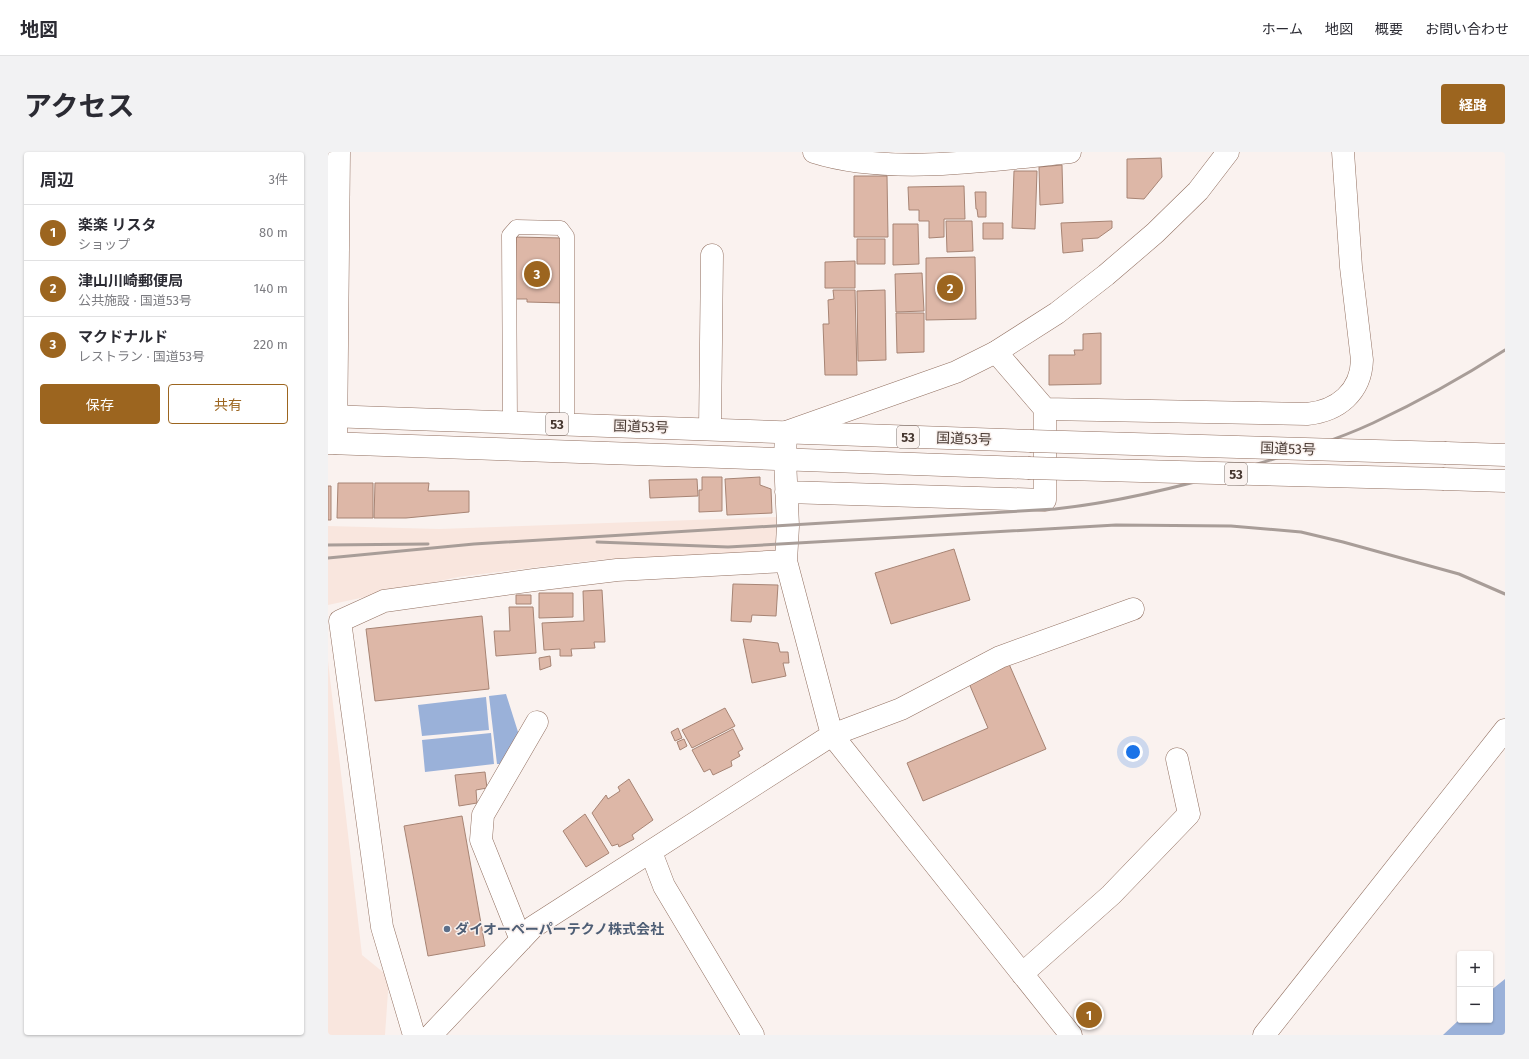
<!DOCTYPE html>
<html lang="ja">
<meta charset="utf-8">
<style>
body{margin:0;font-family:"Fira Sans","Noto Sans JP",sans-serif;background:#f2f2f3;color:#2b2b33}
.controls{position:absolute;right:12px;bottom:12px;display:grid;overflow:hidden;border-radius:4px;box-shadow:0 1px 3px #0004}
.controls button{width:36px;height:36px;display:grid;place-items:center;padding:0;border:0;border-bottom:1px solid #e1e1e2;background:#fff;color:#2b2b33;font:20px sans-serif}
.you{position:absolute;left:805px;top:600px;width:14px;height:14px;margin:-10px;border:3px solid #fff;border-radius:50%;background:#1a73e8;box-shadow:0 0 0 6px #1a73e833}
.badge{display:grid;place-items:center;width:26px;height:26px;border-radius:50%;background:#9c651f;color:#fff;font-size:13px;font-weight:700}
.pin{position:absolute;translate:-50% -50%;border:2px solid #fff;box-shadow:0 1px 4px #0006}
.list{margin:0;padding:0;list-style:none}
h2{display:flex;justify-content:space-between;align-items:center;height:52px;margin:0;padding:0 16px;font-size:17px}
h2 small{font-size:13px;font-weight:400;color:#7c7c81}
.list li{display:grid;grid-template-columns:26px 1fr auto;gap:12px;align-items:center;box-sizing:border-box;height:56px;padding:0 16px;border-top:1px solid #e1e1e2}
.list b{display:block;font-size:15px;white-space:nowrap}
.list p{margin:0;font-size:13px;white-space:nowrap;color:#7c7c81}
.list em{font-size:13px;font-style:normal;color:#7c7c81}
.actions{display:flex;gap:8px;padding:12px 16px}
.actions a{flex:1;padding:9px 0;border:1px solid #9c651f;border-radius:4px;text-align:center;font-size:14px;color:#9c651f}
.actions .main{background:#9c651f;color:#fff}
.map{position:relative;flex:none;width:1177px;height:883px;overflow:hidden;border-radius:4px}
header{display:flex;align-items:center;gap:24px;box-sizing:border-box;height:56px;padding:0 20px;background:#fff;border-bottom:1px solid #e1e1e2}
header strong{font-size:19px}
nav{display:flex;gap:22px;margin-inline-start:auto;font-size:14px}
.intro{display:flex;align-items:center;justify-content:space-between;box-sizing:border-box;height:96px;padding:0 24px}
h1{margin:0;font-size:28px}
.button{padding:10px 18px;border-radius:4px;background:#9c651f;color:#fff;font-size:14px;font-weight:700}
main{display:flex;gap:24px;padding:0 24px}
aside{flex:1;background:#fff;border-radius:4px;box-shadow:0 1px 3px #0004}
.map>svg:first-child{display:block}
</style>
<header>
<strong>地図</strong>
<nav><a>ホーム</a><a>地図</a><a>概要</a><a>お問い合わせ</a></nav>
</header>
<div class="intro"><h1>アクセス</h1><a class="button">経路</a></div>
<main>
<aside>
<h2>周辺<small>3件</small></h2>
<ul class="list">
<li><span class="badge">1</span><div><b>楽楽 リスタ</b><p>ショップ</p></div><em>80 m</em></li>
<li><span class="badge">2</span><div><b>津山川崎郵便局</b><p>公共施設 · 国道53号</p></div><em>140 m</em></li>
<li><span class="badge">3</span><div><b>マクドナルド</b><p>レストラン · 国道53号</p></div><em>220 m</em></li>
</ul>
<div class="actions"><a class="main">保存</a><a>共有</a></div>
</aside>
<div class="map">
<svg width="1177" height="883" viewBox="0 0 1177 883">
<rect width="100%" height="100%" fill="#faf2ef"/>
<path fill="#f9e6de" d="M448 365 449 400 268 408 130 425 0 453V374L111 377Z
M0 509 34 803 61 825 57 883H0Z"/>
<path fill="#9ab1d9" d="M178 542 191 583 172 612H169L161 544Z
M158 545 161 578 94 584 90 553Z
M163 581 166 612 97 620 94 588Z
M1177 827V883H1115L1132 867 1162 868V839Z"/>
<path fill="#ddb7a7" stroke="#a78474" d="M833 6 834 25 816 47 799 46V7Z
M734 13 735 51 712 53 711 15Z
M686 19H709L707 77 684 76Z
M526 24H559L560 85H526Z
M636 34 637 67H616V85L601 86V69H591V58H581L580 35Z
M647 40H658V65H650L649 57H648Z
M618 69H644L645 99 619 100Z
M784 69V76L770 86 754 87 755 99 735 101 733 71Z
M655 71H675V87H655Z
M565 72H590L591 112 565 113Z
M188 85 233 86 236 151 199 150V147H187Z
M529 87H557V112H529Z
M647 105 648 167 598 168V106Z
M527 109V136H497V110Z
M594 121 596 159 568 160 567 122Z
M505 138H527L529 223H497L495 172H501L500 148 506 147Z
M557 138 558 208 530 209 529 139Z
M568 161H596V200L569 201Z
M773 181V232L721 233V203H747L746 198H755V182Z
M374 325H394V359L371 360V338H374Z
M432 325V333L443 337 444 361 399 363 397 327Z
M369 327 370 344 322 346 321 328Z
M10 331H45V366H9Z
M47 331H101L100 339H141V360L78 366H46Z
M0 334H3V368H0Z
M626 397 642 448 563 472 547 421Z
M405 432 450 433 448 464 424 463 423 470 403 469Z
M274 438 277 490H266L267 496 243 497 244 504H232V497L216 498 214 471 256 469 255 439Z
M211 441H245V465L211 466Z
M188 443H203V452H188Z
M181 455H205L208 501 168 504 166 479H182Z
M154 464 161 537 47 549 38 477Z
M415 487 450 491 452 500H460L461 511H455L458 524 424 531Z
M222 504 223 514 212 518 211 506Z
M681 512 718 597 595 649 579 611 660 576 640 529Z
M397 556 407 574 364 596 354 578Z
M350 576 354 586 347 589 343 580Z
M405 577 415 597 410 600 412 604 403 609 404 614 385 623 382 617 376 620 364 598Z
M356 587 359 594 352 598 349 590Z
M157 620 159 636 148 638 149 651 131 654 127 623Z
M301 627 325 668 304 683 306 687 291 695 290 692 284 694 264 661 278 643 280 647 292 639 290 635Z
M257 662 281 701 258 715 235 679Z
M134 664 157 794 100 804 76 674Z"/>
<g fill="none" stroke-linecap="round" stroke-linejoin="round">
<g stroke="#927061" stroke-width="15">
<path id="service" d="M182 271 181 83 188 75 233 76 239 84V273"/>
</g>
<g stroke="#927061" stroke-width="23">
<path id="minor" d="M486 0C561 24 664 8 742 0
M668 200 717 257 979 262C1010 259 1033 240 1034 208L1023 115 1015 0
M382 277 384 103
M8 291 11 0
M457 307 460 374 458 409 504 583 743 883
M458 340 717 348V257
M323 700 336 734 425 883
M193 788 153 688 155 663 209 570
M694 822 783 743 861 662 849 607
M86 883 54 775 12 469 56 449 206 428 289 418 458 409
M103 883 205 775 504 583 573 557 672 505 805 457
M936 883 1177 578"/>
</g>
<g stroke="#927061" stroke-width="23">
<path id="tertiary" d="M457 307 458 280 628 220 668 200 729 161 778 123 827 81 870 39 900 0"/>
</g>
<g stroke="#927061" stroke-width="23">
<path id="trunk" d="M0 264 702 289
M0 291 700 316
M1118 301 1177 303
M1116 327 1177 329"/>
</g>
<use href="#service" stroke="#fff" stroke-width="14"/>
<use href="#minor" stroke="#fff" stroke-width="22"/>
<use href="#tertiary" stroke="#fff" stroke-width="22"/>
<use href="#trunk" stroke="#fff" stroke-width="22"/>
<path stroke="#a89d98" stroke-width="3" d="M269 390 400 395 788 373 903 374 973 380 1015 390 1131 422 1177 442
M0 393 100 392
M0 406 146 392 727 357C792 350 853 335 916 316 959 303 1004 290 1045 271 1090 250 1135 225 1177 198"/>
<g stroke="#927061" stroke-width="23" stroke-linecap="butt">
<path id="trunk-bridge" d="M702 289 1118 301
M700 316 1116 327"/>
</g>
<use href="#trunk-bridge" stroke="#fff" stroke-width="22"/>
</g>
<circle fill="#5c6f8a" stroke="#faf2ef" stroke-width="1.5" cx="119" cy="777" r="4"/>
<g text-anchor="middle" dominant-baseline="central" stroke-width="3" stroke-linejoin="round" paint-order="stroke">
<g fill="#faf2ef" stroke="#7b6e69" stroke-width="1">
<rect x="218" y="261" width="22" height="22" rx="3"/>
<rect x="569" y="274" width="22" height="22" rx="3"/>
<rect x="897" y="311" width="22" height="22" rx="3"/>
</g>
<g font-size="13" font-weight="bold" fill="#45362f">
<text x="229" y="272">53</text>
<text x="580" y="285">53</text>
<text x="908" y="322">53</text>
</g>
<g font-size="14" fill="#45362f" stroke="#faf2ef">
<text transform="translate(313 275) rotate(2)">国道53号</text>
<text transform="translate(636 287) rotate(2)">国道53号</text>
<text transform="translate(960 297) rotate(2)">国道53号</text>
</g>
<g font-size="14" font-weight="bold" fill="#4e5e75" stroke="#faf2ef" text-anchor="start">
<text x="127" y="777">ダイオーペーパーテクノ株式会社</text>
</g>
</g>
</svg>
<div class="controls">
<button>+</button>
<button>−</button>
</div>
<div class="you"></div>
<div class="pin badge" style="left:761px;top:863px">1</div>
<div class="pin badge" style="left:622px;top:136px">2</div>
<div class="pin badge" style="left:209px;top:122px">3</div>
</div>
</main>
